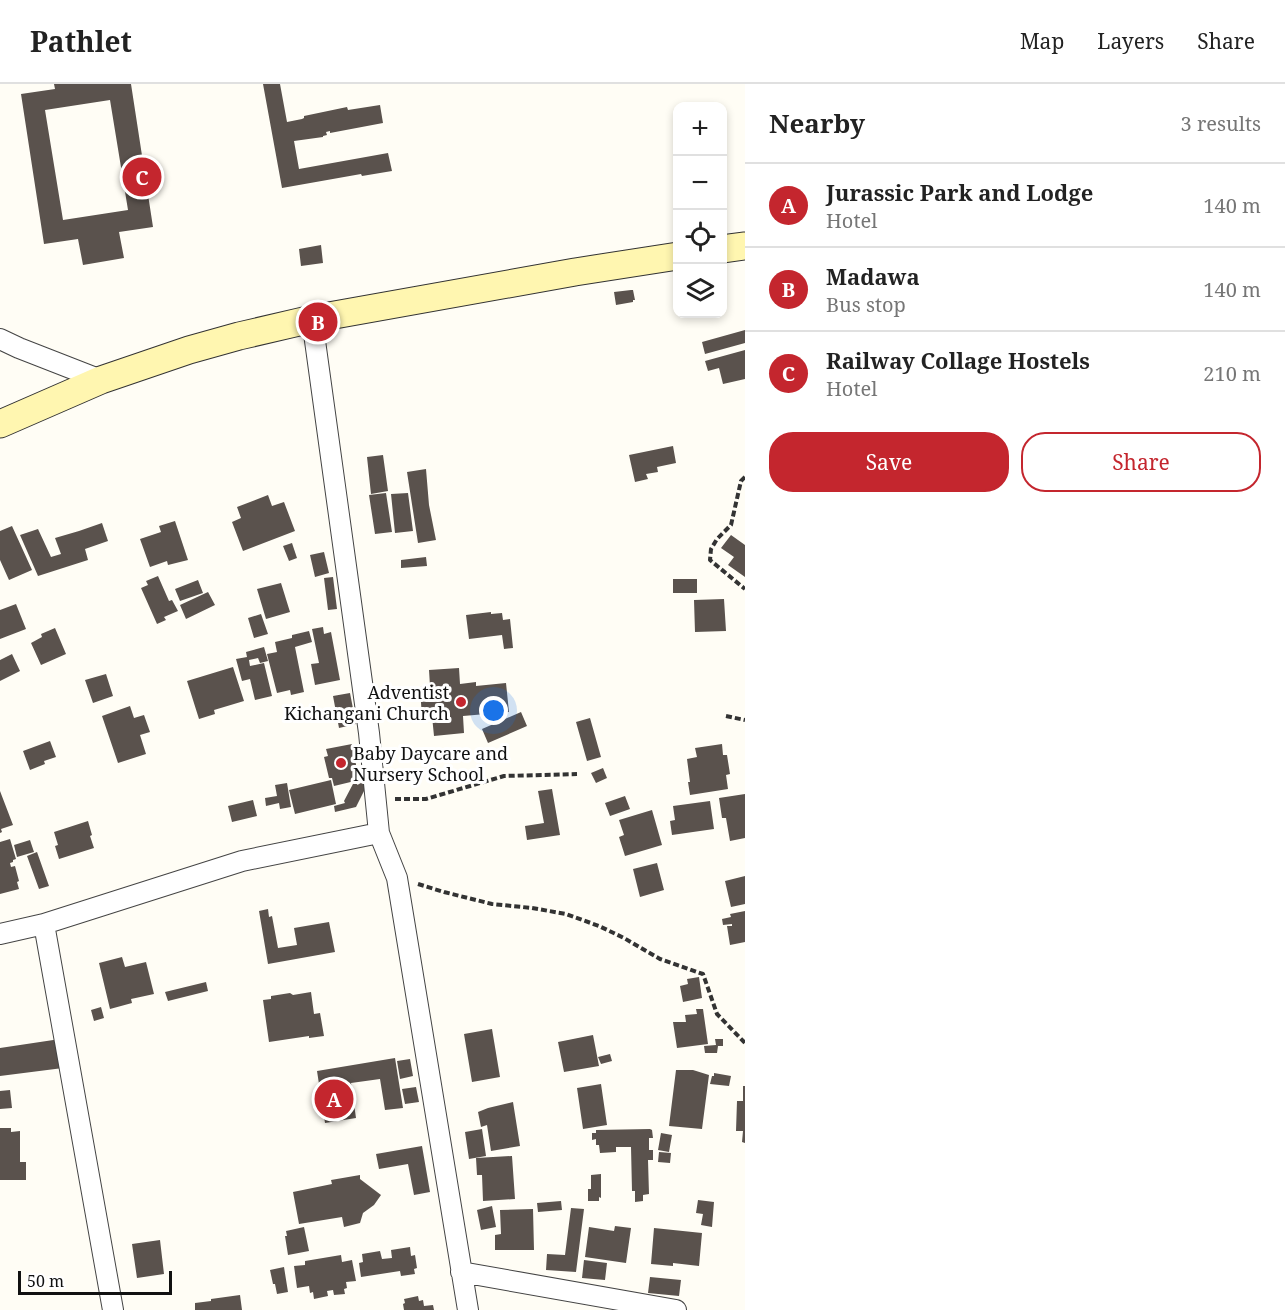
<!DOCTYPE html>
<meta charset="utf-8">
<style>
body{margin:0;font-family:"Noto Serif",serif;background:#f6f6f6;color:#222}
.controls{position:absolute;right:18px;top:18px;display:grid;overflow:hidden;border-radius:12px;box-shadow:0 3px 9px #0003}
.controls button{width:54px;height:54px;display:grid;place-items:center;padding:0;border:0;border-bottom:2px solid #e0e0e0;background:#fff;color:#222;font:30px sans-serif}
.scale{position:absolute;left:18px;bottom:15px;width:154px;box-sizing:border-box;padding-left:6px;border:3px solid #111;border-top:0;font-size:16px;line-height:21px;white-space:nowrap;color:#111;-webkit-text-stroke:4px #fff;paint-order:stroke}
.you{position:absolute;left:494px;top:627px;width:21px;height:21px;margin:-15px;border:4px solid #fff;border-radius:50%;background:#1a73e8;box-shadow:0 0 0 9px #1a73e833}
.badge{display:grid;place-items:center;width:39px;height:39px;border-radius:50%;background:#c4262e;color:#fff;font-size:20px;font-weight:700}
.pin{position:absolute;translate:-50% -50%;border:3px solid #fff;box-shadow:0 2px 6px #0006}
.list{margin:0;padding:0;list-style:none}
h2{display:flex;justify-content:space-between;align-items:center;height:78px;margin:0;padding:0 24px;font-size:26px}
h2 small{font-size:20px;font-weight:400;color:#767676}
.list li{display:grid;grid-template-columns:39px 1fr auto;gap:18px;align-items:center;box-sizing:border-box;height:84px;padding:0 24px;border-top:2px solid #e0e0e0}
.list b{display:block;font-size:22px;white-space:nowrap}
.list p{margin:0;font-size:20px;white-space:nowrap;color:#767676}
.list em{font-size:20px;font-style:normal;color:#767676}
.actions{display:flex;gap:12px;padding:18px 24px}
.actions a{flex:1;padding:14px 0;border:2px solid #c4262e;border-radius:24px;text-align:center;font-size:21px;color:#c4262e}
.actions .main{background:#c4262e;color:#fff}
.icon{flex:none;width:33px;height:33px;fill:none;stroke:currentColor;stroke-width:2;stroke-linecap:round;stroke-linejoin:round}
.map{position:relative;flex:none;width:745px;height:1226px;overflow:hidden}
header{display:flex;align-items:center;gap:36px;box-sizing:border-box;height:84px;padding:0 30px;background:#fff;border-bottom:2px solid #e0e0e0}
header strong{font-size:28px}
nav{display:flex;gap:33px;margin-inline-start:auto;font-size:21px}
main{display:flex}
aside{flex:1;background:#fff}
.map>svg:first-child{display:block}
</style>
<header>
<strong>Pathlet</strong>
<nav><a>Map</a><a>Layers</a><a>Share</a></nav>
</header>
<main>
<div class="map">
<svg width="745" height="1226" viewBox="0 0 745 1226">
<rect width="100%" height="100%" fill="#fffdf5"/>
<path fill="#5a524d" fill-rule="evenodd" d="M54 0H131L153 143 119 148 124 174 83 181 78 155 44 160 21 10 55 5ZM110 16 128 126 63 136 45 26Z
M263 0H280L287 38 302 35 304 34V32L347 23 348 26 380 21 383 39 330 49V47L326 48 327 51 323 52V53L294 57 299 85 388 69 392 87 362 92 361 90 282 104Z
M321 161 323 179 301 182 299 165Z
M631 206H633L635 216H633V218L616 221 614 208Z
M745 246V259L705 270 702 258Z
M745 266V295L723 300 719 284 708 287 705 277Z
M673 362 676 379 657 383 658 388 646 390 648 395 635 398 629 371Z
M383 371 388 407 371 410 367 373Z
M426 385 429 421 436 456 418 459 407 388Z
M386 409 392 448 375 450 369 411Z
M408 409 413 447 395 449 391 410Z
M268 411 272 422 284 418 295 447 243 467 232 438 241 434 237 423Z
M175 437 188 476 168 481 167 477 150 483 140 455 161 448 159 442Z
M102 439 108 457 85 465 88 476 38 492 20 451 38 445 51 473 61 470 55 454 79 447Z
M12 442 32 486 9 496 0 476V447Z
M731 451 745 461V493L728 481 734 473 721 464Z
M292 459 297 474 289 477 283 462Z
M324 468 329 489 315 493 310 471Z
M426 473 427 482 401 484V476Z
M158 492 169 517 172 516 178 527 164 533 166 536 157 540 141 504 148 501 146 497Z
M333 493 337 525 328 526 324 494Z
M673 495H697V509H673Z
M198 496 203 509 180 517 175 505Z
M281 499 290 528 266 535 257 505Z
M208 508 215 521 186 535 180 521Z
M724 515 726 547 695 548 694 516Z
M16 520 26 545 0 555V526Z
M491 528V530L502 529 503 536 510 535 513 564 504 565 502 551 469 555 466 531Z
M261 530 268 550 254 554 248 534Z
M323 543 324 550 331 548 340 596 315 601 311 580 319 579 312 545Z
M55 544 66 570 41 581 31 559 42 553 41 550Z
M309 547 312 558 295 563 304 608 291 611 290 606 277 609 267 570 277 568 275 558 292 554V551Z
M264 563 268 577 260 579 258 574 249 576 250 582 264 579 272 612 255 616 250 595 242 597 236 575 247 573 246 568Z
M12 570 20 587 0 597V576Z
M233 583 244 617 214 626 215 630 199 635 187 597Z
M459 584 460 600 476 598V602L506 599 509 628 463 632 464 649 434 652 432 632 422 634 420 603 430 602 429 586Z
M106 590 113 612 93 619 85 596Z
M350 609 356 640 339 644 333 612Z
M130 622 134 634 144 631 150 648 140 651 146 670 118 679 102 632Z
M521 628 527 642 488 659 482 645Z
M590 634 601 673 587 677 576 638Z
M50 657 56 673 44 677 45 680 30 686 23 667Z
M352 660 359 696 334 702 332 694H329L324 673 328 672 326 665Z
M722 660 723 671H727L730 690 726 691 728 705 690 711 688 698H690L687 675 697 673 695 664Z
M603 684 607 694 596 699 591 689Z
M331 696 336 720 295 730 289 706Z
M354 698 358 701 360 698 367 701 356 723 335 728 334 722 345 719 344 717Z
M287 699 291 723 280 725 279 719 266 722 265 714 277 712 275 701Z
M552 705 560 751 527 756 525 742 544 739 538 707Z
M0 707 13 741 1 745 2 748 0 749Z
M745 710V754L730 757 726 734H722L719 714Z
M625 712 630 725 610 732 605 719Z
M253 716 257 732 232 738 228 722Z
M710 717 714 745 672 751 670 737 675 736 673 722Z
M652 726 662 761 625 772 619 753 624 751 619 736Z
M88 737 92 751 90 752 94 764 59 775 55 762 58 761 54 748Z
M10 755 16 775 13 776V778L10 779 11 783 15 782 19 797 17 798 19 805 0 810V758Z
M30 756 34 768 17 773 14 761Z
M37 768 49 802 39 805 27 772Z
M657 779 664 806 640 813 633 785Z
M745 792V820L731 823 725 797Z
M268 825 269 833 272 832 278 864 297 861 294 844 329 838 335 868 268 880 259 827Z
M745 827V858L730 861 727 842H732V840L723 841 722 835 731 833 730 830Z
M122 873 125 883 146 878 154 910 131 915 132 919 110 925 99 879Z
M699 893 702 914 683 918 680 902 688 900 687 895Z
M206 898 208 907 168 917 165 908Z
M311 908 314 930 320 929 324 952 309 954V952L269 958 263 916 271 915V912L290 909 293 911Z
M101 923 104 934 94 937 91 926Z
M696 925H703L708 960 677 964 673 938H686L685 931 697 930Z
M492 945 500 993 472 998 464 950Z
M593 951 599 982 564 988 558 958Z
M60 955 63 984 0 992V964Z
M715 955H723V962H718L717 969H705L704 962 716 961Z
M610 970 612 977 601 980 598 973Z
M395 974 403 1024 385 1026 380 995 351 999 356 1034 325 1039 317 987Z
M410 975 413 992 400 995 397 977Z
M676 986H693L709 991 702 1045 669 1042Z
M714 989 731 992 729 1002 710 1000 712 992H714Z
M601 1000 607 1041 583 1045 577 1004Z
M743 1002H745V1059L742 1058 743 1047H736L737 1017H743Z
M416 1003 419 1018 405 1020 402 1005Z
M10 1006 12 1024 0 1025V1007Z
M513 1018 520 1062 491 1067 487 1041 481 1043 478 1028 488 1024Z
M0 1044H11V1048L20 1047V1078H26V1096H0Z
M482 1045 486 1072 469 1075 465 1048Z
M650 1045 652 1046 653 1054H649V1066H653V1076H648L649 1110 643 1111V1117L635 1118V1107H632L631 1063H616V1068L600 1069 599 1061H596V1055L592 1056V1049H596V1046Z
M661 1049 672 1051 669 1068 658 1066Z
M422 1062 430 1108 414 1111 408 1080 379 1085 376 1070Z
M659 1068 671 1069 670 1079 658 1078Z
M512 1072 515 1115 483 1117 482 1091H477L476 1074Z
M601 1090V1114L599 1113V1117H588V1105H591V1091Z
M360 1091V1095L381 1111 374 1121 363 1129 360 1139 344 1143 342 1133 299 1140 293 1108 332 1100 331 1096Z
M698 1116 714 1118 712 1143 701 1141 703 1130 696 1129Z
M561 1117 562 1126 538 1128 537 1119Z
M492 1122 496 1143 481 1146 477 1126Z
M571 1124 584 1125 576 1188 546 1186 547 1170 565 1171Z
M533 1125 534 1166H495V1151L501 1150 500 1126Z
M615 1142 631 1144 626 1179 585 1173 589 1143 614 1147Z
M304 1143 309 1167 288 1171 285 1152H287L286 1147Z
M654 1144 702 1149 699 1182 673 1179V1182L651 1180Z
M160 1156 164 1190 137 1194 132 1160Z
M410 1163 411 1172 415 1171 417 1184 414 1185 415 1190 401 1192 400 1187 361 1193 359 1179 363 1178 362 1170 380 1167 382 1175 392 1174 391 1166Z
M341 1171 342 1178 352 1176 356 1197 346 1198 347 1204 344 1205 345 1210 334 1211 333 1206 327 1207 328 1212 314 1215 313 1208 310 1209 309 1202 297 1204 294 1182 305 1181V1177Z
M584 1176 607 1179 605 1196 582 1194Z
M284 1183 288 1208 277 1210 275 1200H273L270 1186Z
M650 1193 681 1196 679 1212 648 1209Z
M240 1211 242 1226H195V1219L211 1217V1215Z
M418 1212 419 1217 423 1216 424 1222 433 1221 434 1226H404L403 1220 405 1219 404 1215Z"/>
<g fill="none" stroke-linecap="round" stroke-linejoin="round">
<g stroke="#444" stroke-width="22">
<path id="street" d="M312 235 369 649 379 749 397 794 468 1226
M0 255 19 264 101 296
M44 840 113 1226
M0 850 44 840 242 777 379 749
M461 1188 676 1226"/>
</g>
<g stroke="#333" stroke-width="29">
<path id="secondary" d="M722 165 745 162
M0 340 101 296 189 266 239 252 312 235 575 188 678 172"/>
</g>
<path stroke="#333" stroke-width="4" stroke-dasharray="6 3" stroke-linecap="butt" d="M745 393 741 397 731 441 717 455 711 465 710 476 745 505
M726 632 745 636
M395 715H426L504 692 577 690
M418 800 444 808 492 820 532 824 566 830 599 842 624 854 660 875 703 890 717 930 745 959"/>
<use href="#street" stroke="#fff" stroke-width="20"/>
<use href="#secondary" stroke="#fff6b0" stroke-width="27"/>
</g>
<g fill="#c4262e" stroke="#fff" stroke-width="2">
<circle cx="461" cy="618" r="6"/>
<circle cx="341" cy="679" r="6"/>
</g>
<g text-anchor="middle" dominant-baseline="central" stroke-width="6" stroke-linejoin="round" paint-order="stroke">
<g font-size="18" fill="#111" stroke="#fff" text-anchor="end">
<text x="449" y="608">Adventist<tspan x="449" dy="21">Kichangani Church</tspan></text>
<text x="353" y="669" text-anchor="start">Baby Daycare and<tspan x="353" dy="21">Nursery School</tspan></text>
</g>
</g>
</svg>
<div class="controls">
<button>+</button>
<button>−</button>
<button><svg class="icon" aria-label="locate" viewBox="0 0 24 24"><circle cx="12" cy="12" r="6"/><path d="M12 2v4M12 18v4M2 12h4M18 12h4"/></svg></button>
<button><svg class="icon" aria-label="layers" viewBox="0 0 24 24"><path d="M12 4l9 5-9 5-9-5zM3 14l9 5 9-5"/></svg></button>
</div>
<div class="scale">50 m</div>
<div class="you"></div>
<div class="pin badge" style="left:334px;top:1015px">A</div>
<div class="pin badge" style="left:318px;top:238px">B</div>
<div class="pin badge" style="left:142px;top:93px">C</div>
</div>
<aside>
<h2>Nearby<small>3 results</small></h2>
<ul class="list">
<li><span class="badge">A</span><div><b>Jurassic Park and Lodge</b><p>Hotel</p></div><em>140 m</em></li>
<li><span class="badge">B</span><div><b>Madawa</b><p>Bus stop</p></div><em>140 m</em></li>
<li><span class="badge">C</span><div><b>Railway Collage Hostels</b><p>Hotel</p></div><em>210 m</em></li>
</ul>
<div class="actions"><a class="main">Save</a><a>Share</a></div>
</aside>
</main>
